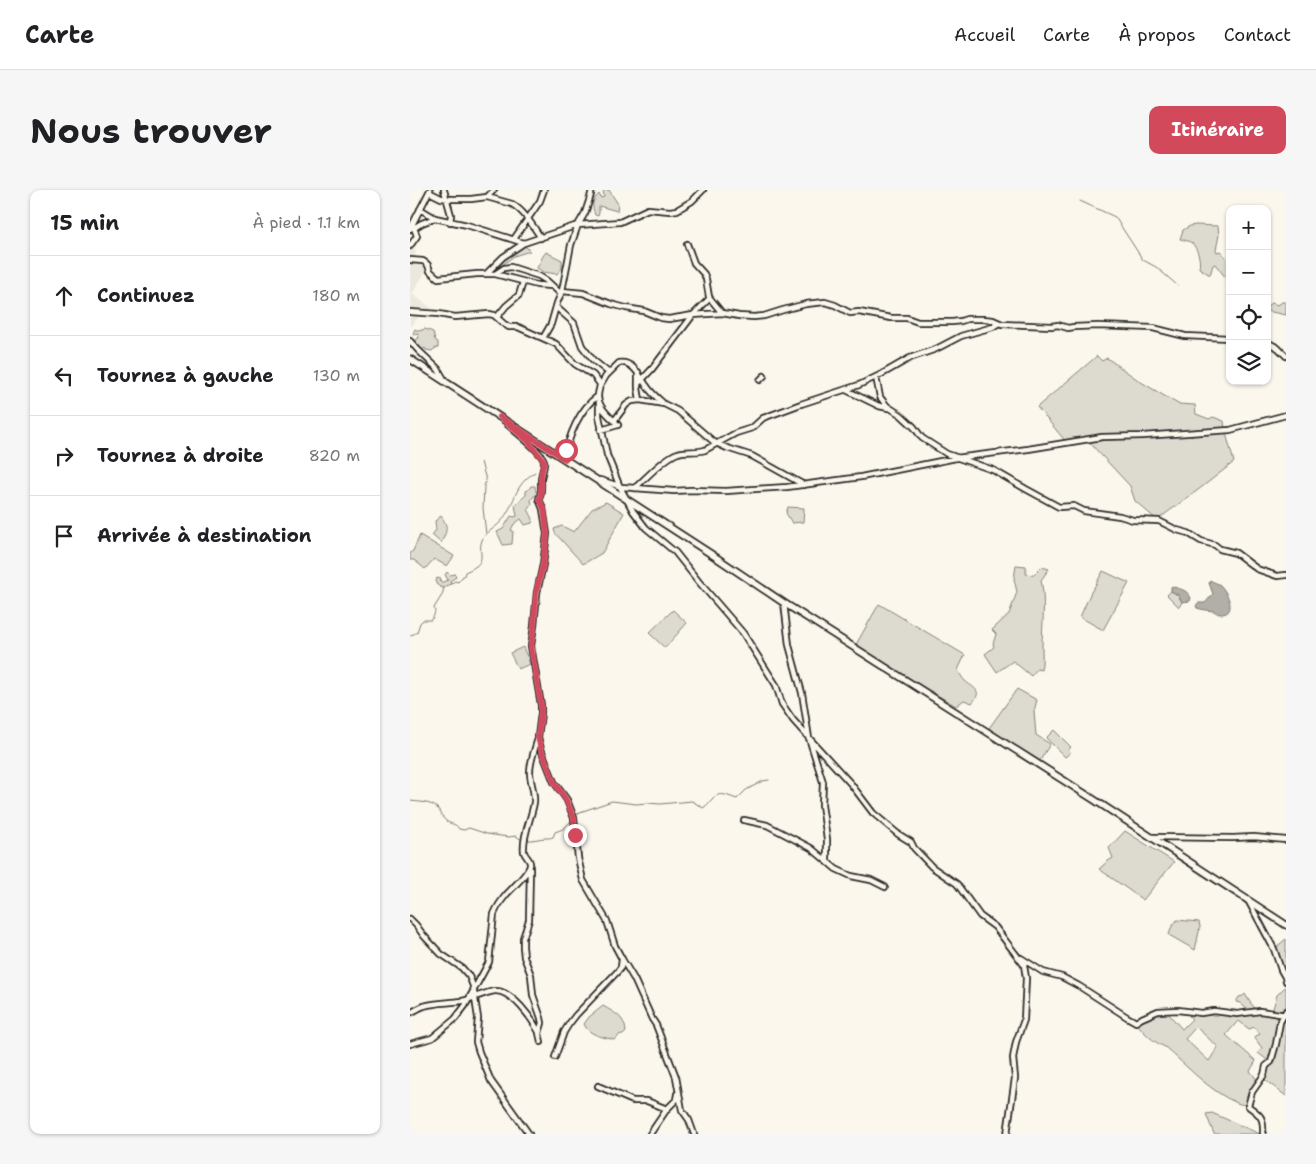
<!DOCTYPE html>
<html lang="fr">
<meta charset="utf-8">
<style>
body{margin:0;font-family:"Shantell Sans",sans-serif;background:#f6f6f6;color:#202124}
.controls{position:absolute;right:15px;top:15px;display:grid;overflow:hidden;border-radius:10px;box-shadow:0 1px 4px #0004}
.controls button{width:45px;height:45px;display:grid;place-items:center;padding:0;border:0;border-bottom:1px solid #e0e0e0;background:#fff;color:#202124;font:25px sans-serif}
.stop{position:absolute;width:15px;height:15px;margin:-11px;border:4px solid #d1495b;border-radius:50%;background:#fff}
.stop.end{background:#d1495b;border-color:#fff;box-shadow:0 1px 5px #0008}
.list{margin:0;padding:0;list-style:none}
h2{display:flex;justify-content:space-between;align-items:center;height:65px;margin:0;padding:0 20px;font-size:21px}
h2 small{font-size:16px;font-weight:400;color:#757577}
.list li{display:grid;grid-template-columns:32px 1fr auto;gap:15px;align-items:center;box-sizing:border-box;height:80px;padding:0 20px;border-top:1px solid #e0e0e0}
.list b{display:block;font-size:19px;white-space:nowrap}
.list em{font-size:16px;font-style:normal;color:#757577}
.icon{flex:none;width:28px;height:28px;fill:none;stroke:currentColor;stroke-width:2;stroke-linecap:round;stroke-linejoin:round}
.map{position:relative;flex:none;width:876px;height:944px;overflow:hidden;border-radius:10px}
header{display:flex;align-items:center;gap:30px;box-sizing:border-box;height:70px;padding:0 25px;background:#fff;border-bottom:1px solid #e0e0e0}
header strong{font-size:24px}
nav{display:flex;gap:28px;margin-inline-start:auto;font-size:18px}
.intro{display:flex;align-items:center;justify-content:space-between;box-sizing:border-box;height:120px;padding:0 30px}
h1{margin:0;font-size:35px}
.button{padding:12px 22px;border-radius:10px;background:#d1495b;color:#fff;font-size:18px;font-weight:700}
main{display:flex;gap:30px;padding:0 30px}
aside{flex:1;background:#fff;border-radius:10px;box-shadow:0 1px 4px #0004}
.map>svg:first-child{display:block}
</style>
<header>
<strong>Carte</strong>
<nav><a>Accueil</a><a>Carte</a><a>À propos</a><a>Contact</a></nav>
</header>
<div class="intro"><h1>Nous trouver</h1><a class="button">Itinéraire</a></div>
<main>
<aside>
<h2>15 min<small>À pied · 1.1 km</small></h2>
<ul class="list">
<li><svg class="icon" aria-label="ahead" viewBox="0 0 24 24"><path d="M12 20V5M6 11l6-6 6 6"/></svg><div><b>Continuez</b></div><em>180 m</em></li>
<li><svg class="icon" aria-label="left" viewBox="0 0 24 24"><path d="M17 20v-9H6M10 6l-5 5 5 5"/></svg><div><b>Tournez à gauche</b></div><em>130 m</em></li>
<li><svg class="icon" aria-label="right" viewBox="0 0 24 24"><path d="M7 20v-9h11M14 6l5 5-5 5"/></svg><div><b>Tournez à droite</b></div><em>820 m</em></li>
<li><svg class="icon" aria-label="arrive" viewBox="0 0 24 24"><path d="M6 21V4h12l-3 4 3 4H6"/></svg><div><b>Arrivée à destination</b></div></li>
</ul>
</aside>
<div class="map">
<svg width="876" height="944" viewBox="0 0 876 944">
<rect width="100%" height="100%" fill="#fbf7ec"/>
<filter id="ink" filterUnits="userSpaceOnUse"><feTurbulence type="fractalNoise" baseFrequency=".02" numOctaves="2"/><feDisplacementMap in="SourceGraphic" scale="10" xChannelSelector="R" yChannelSelector="G"/><feConvolveMatrix kernelMatrix="1 2 1 2 8 2 1 2 1" color-interpolation-filters="sRGB"/></filter>
<g filter="url(#ink)">
<path fill="#ebe8de" d="M0 56 5 59 6 71 18 75 17 79 2 104 23 119 20 123 12 122 0 138Z"/>
<path fill="#dddad0" stroke="#84827e" fill-rule="evenodd" d="M193 0H199L208 14 207 21 189 16V23L188 26 185 25C182 15 181 12 189 4L191 8 194 7Z
M786 35 808 36 809 45 806 60 807 62 810 61 820 71V84L816 88 805 74 803 75 800 85 789 78C791 71 788 59 782 53 779 51 774 50 770 49L773 40 780 36Z
M111 56H115L120 61 104 66 91 76 89 75 94 66Z
M136 62 152 70V78L147 84 133 82 127 78 133 66Z
M872 112H876V125L857 121V116L861 113 868 115Z
M5 139 9 141 15 139 23 142 25 150 28 152V158L24 159 22 161 16 160 15 158 12 160 5 152 7 149 9 148 8 144 3 145 4 141Z
M687 166 692 171 697 168 731 192 768 214 785 215 786 224 799 229 803 227 814 231 815 240 824 272 792 297 747 330 725 311 720 296 679 252 704 249 703 246 657 253 627 217Z
M121 296H125L126 302 129 301V305L124 306 121 310 122 314 118 319 123 329 122 333 115 335 111 329 104 334 101 340 103 341 102 354 93 355 87 342 93 339 101 326 104 327 107 326 105 315 116 305V301L119 299Z
M196 312 214 323 192 363 173 374 145 343 144 339 152 336 164 342 182 319Z
M378 317 394 318 393 332 382 333 376 323Z
M31 326C39 337 37 341 31 353L22 345 26 340 25 331Z
M10 345 44 366 37 376 24 369 15 379 4 370H0V363L3 361Z
M606 375 616 376V384L624 385 632 377 639 379 631 390C636 411 632 435 632 457 632 465 633 472 631 480L627 479 621 486 603 471 587 482 575 464 584 457 583 454 586 444 582 440 599 424 607 402 604 389Z
M693 381 719 393 693 440 670 427 681 402 685 396Z
M37 382 40 385 45 384 46 387 40 391 41 394 32 398 26 394V391L27 388 31 389 30 392H33L38 390 35 385Z
M761 401 768 405 772 412 769 417 757 405Z
M469 414 555 465 548 480C550 484 552 488 555 491 563 498 574 500 562 513L554 510 546 516 515 498 511 500 444 458Z
M263 420 277 433 255 458 239 443Z
M113 457 120 474 108 479 100 463Z
M607 499 627 510 624 521 626 545 640 554 628 574 577 541Z
M644 540 661 557 659 559 660 563 655 567 636 548Z
M715 641 764 672 733 710 689 679 698 671 703 668 699 658Z
M767 730 789 732 790 737 785 760 759 745 761 738Z
M876 749V791L864 759Z
M876 796V906L855 890 854 885 860 872 848 863 852 858 844 847 850 844 845 837 839 839 829 831 827 832 816 845 846 871 840 881 849 892 842 902 838 916C834 914 831 915 827 913 799 901 777 876 755 857 743 852 733 842 726 832L748 821H756L772 839 782 829 779 826 783 822 839 821 830 813 826 812 829 807 833 806 835 804 840 812 847 821 862 822 867 805ZM786 837 808 857 799 871 775 849Z
M193 816C205 823 215 827 216 842L213 845 210 844 207 848 205 850C194 847 179 846 174 834L179 827Z
M802 923 850 944H804L796 924Z"/>
<path fill="#b1afa7" stroke="#7b7a75" d="M800 390C804 393 809 393 811 396 817 402 828 424 811 424 806 424 807 422 803 421 798 420 793 420 787 418L786 416 788 413H795L803 404 799 393Z
M762 396C770 400 776 398 781 408L780 411 772 412 768 405 761 401V397Z"/>
<g fill="none" stroke-linecap="round" stroke-linejoin="round">
<path stroke="#7b7a75" stroke-width="1" d="M670 11 705 27 733 70 746 77 767 95
M71 272 76 290 74 296 73 318 76 344
M0 446 7 442 10 433 13 430H21C24 426 26 422 24 418L32 405 34 398 45 391 48 392 52 387 54 386 55 382C82 371 65 364 73 348 78 340 88 337 93 329 107 310 103 296 125 282
M0 611C8 612 21 612 27 618 31 621 32 628 36 631 41 635 46 633 49 639L54 640 59 638 77 644 91 646 99 647 106 646 112 650
M165 626 170 622 202 611 226 614 237 613 250 614 282 611 293 618C298 615 299 612 303 608 311 601 317 606 327 609L336 600 353 591 359 590
M116 650C123 651 129 648 136 648 138 648 141 648 143 647L145 642 153 639 163 629"/>
<g stroke="#2b2b2b" stroke-width="8">
<path id="minor" d="M34 0 41 25 40 32
M19 2 31 8 41 9H61L77 7 102 14C114 21 123 36 131 48
M77 7 84 0
M10 19 25 28 57 35 114 53
M4 38 12 33 25 28
M0 39 20 0
M104 49 130 11 134 0
M277 54 284 73 294 84 296 89 299 107 312 123
M0 56 7 46 3 35
M0 70 13 71 16 73 18 75 20 81 28 88 67 84H85L94 78 101 77 129 86 137 91 151 104
M77 83 93 67 114 53 168 35 210 32 238 19 260 21 267 20 282 11 293 0
M85 84 127 95 142 96
M152 101 173 103 201 114 216 118 234 121 251 128 259 129 283 125 312 123 329 126 344 127 354 126 373 120 396 114 415 112 425 115 440 123 449 122 481 128H497L508 132H542L551 131 557 129H573L583 130 592 134 642 136 648 135 658 138 664 137 688 136 743 138 775 146 820 148
M146 117 164 133 172 156 183 170 199 183
M0 122 29 124 45 127 79 124 84 125 94 134 99 137H108L146 154 165 174 183 185 190 194C190 198 188 201 188 206 188 218 201 227 208 235L191 240
M87 127 96 116 109 105 113 92
M133 148 141 134 147 113 152 101 161 55 168 35 175 23 180 8 182 0
M0 151 8 160 28 179 35 191
M857 152 868 158 876 166
M228 182V198L230 210
M466 187 470 207 473 211 477 216 491 225 504 237 512 248 537 264 583 280 616 299 649 317 664 316 674 321 710 326 723 330 749 331 767 340 778 343 791 351 805 355 810 359 826 363 847 379 867 386 876 385
M350 190 354 186
M228 194 242 179 283 125 300 108
M190 196 196 186 209 173C223 171 229 185 236 195 240 201 246 207 252 212
M436 200 469 216 478 218
M189 212V226L197 265 210 297 223 321 236 338 265 362 289 392 333 443 366 495 372 514 383 530 399 548 413 592 412 615 417 649V672
M204 231 216 215 222 211 230 210 254 214 268 221 304 252 317 258 342 266 394 295
M98 235C105 241 132 262 134 271 135 277 131 284 131 290 131 297 132 303 129 309L133 319 137 344 133 374 127 403 124 436 121 456 131 515V523L128 547 131 559 144 592 157 610 164 628 168 668 173 690 197 731 205 756 212 769 224 789 242 829 246 835 266 887 272 920 279 930 284 944
M155 269C158 247 169 219 188 206
M190 290 212 297 264 301 281 300 316 301 377 297 451 287 546 268 618 259 692 247 733 246 820 240 876 225
M225 298C236 288 255 267 268 263 276 260 286 263 295 260L326 243 342 238 353 228 391 214 449 195 472 184 500 168 526 159 551 146 583 137 589 133
M374 413 379 455 392 503 399 548 441 594 463 623 488 644 501 652 504 658 522 677 547 694 570 726 585 737 614 775 616 788 614 830 606 852 603 868 605 888 597 944
M334 630 357 635 401 658 426 679 441 686 461 690 475 697
M743 647 823 648 844 647 876 650
M120 679 119 730 113 748V757L114 767 121 785 123 805 131 828 132 833 129 843 131 852
M839 712 864 759 871 780 875 787 876 791
M0 729 6 735 14 746 31 764 52 778 59 786 63 796 68 828 66 852 69 862 81 891 119 944
M611 768 633 782 652 787 669 796 717 827 726 832 732 828 748 821 768 820 791 823 804 821 827 824 850 821 876 825
M0 823C4 821 9 818 14 816 26 812 39 813 52 811 62 809 76 802 85 801 102 800 122 829 129 842
M0 854 22 848 45 829 55 816 79 772 84 724C87 717 91 711 96 705 102 698 119 683 120 675 121 669 115 667 114 662 112 646 122 627 124 612 125 602 120 592 120 582 120 571 125 559 128 548
M145 867 154 842 159 834 166 825 208 781 211 777 212 769
M188 896 223 911H237L257 919
M240 944 257 919 266 910 267 904
M853 944C854 928 851 925 838 916L842 902 854 885 856 876 861 872 866 854 870 832 876 821"/>
</g>
<g stroke="#2b2b2b" stroke-width="9">
<path id="major" d="M0 169 301 364 374 413 683 609 876 735"/>
</g>
<use href="#minor" stroke="#fbf7ec" stroke-width="4.5"/>
<use href="#major" stroke="#fbf7ec" stroke-width="5.5"/>
</g>
</g>
<g fill="none" stroke-linecap="round" stroke-linejoin="round" filter="url(#ink)">
<path stroke="#d1495b" stroke-width="6" d="M156 260 155 269 90 227 118 251 134 271 131 286V305L129 309 134 319 137 344 133 374 126 403 124 436 121 456 131 515V523L128 547 131 559 144 592 156 610 164 628 165 645"/>
</g>
</svg>
<div class="controls">
<button>+</button>
<button>−</button>
<button><svg class="icon" aria-label="locate" viewBox="0 0 24 24"><circle cx="12" cy="12" r="6"/><path d="M12 2v4M12 18v4M2 12h4M18 12h4"/></svg></button>
<button><svg class="icon" aria-label="layers" viewBox="0 0 24 24"><path d="M12 4l9 5-9 5-9-5zM3 14l9 5 9-5"/></svg></button>
</div>
<div class="stop" style="left:156px;top:260px"></div>
<div class="stop end" style="left:165px;top:645px"></div>
</div>
</main>
